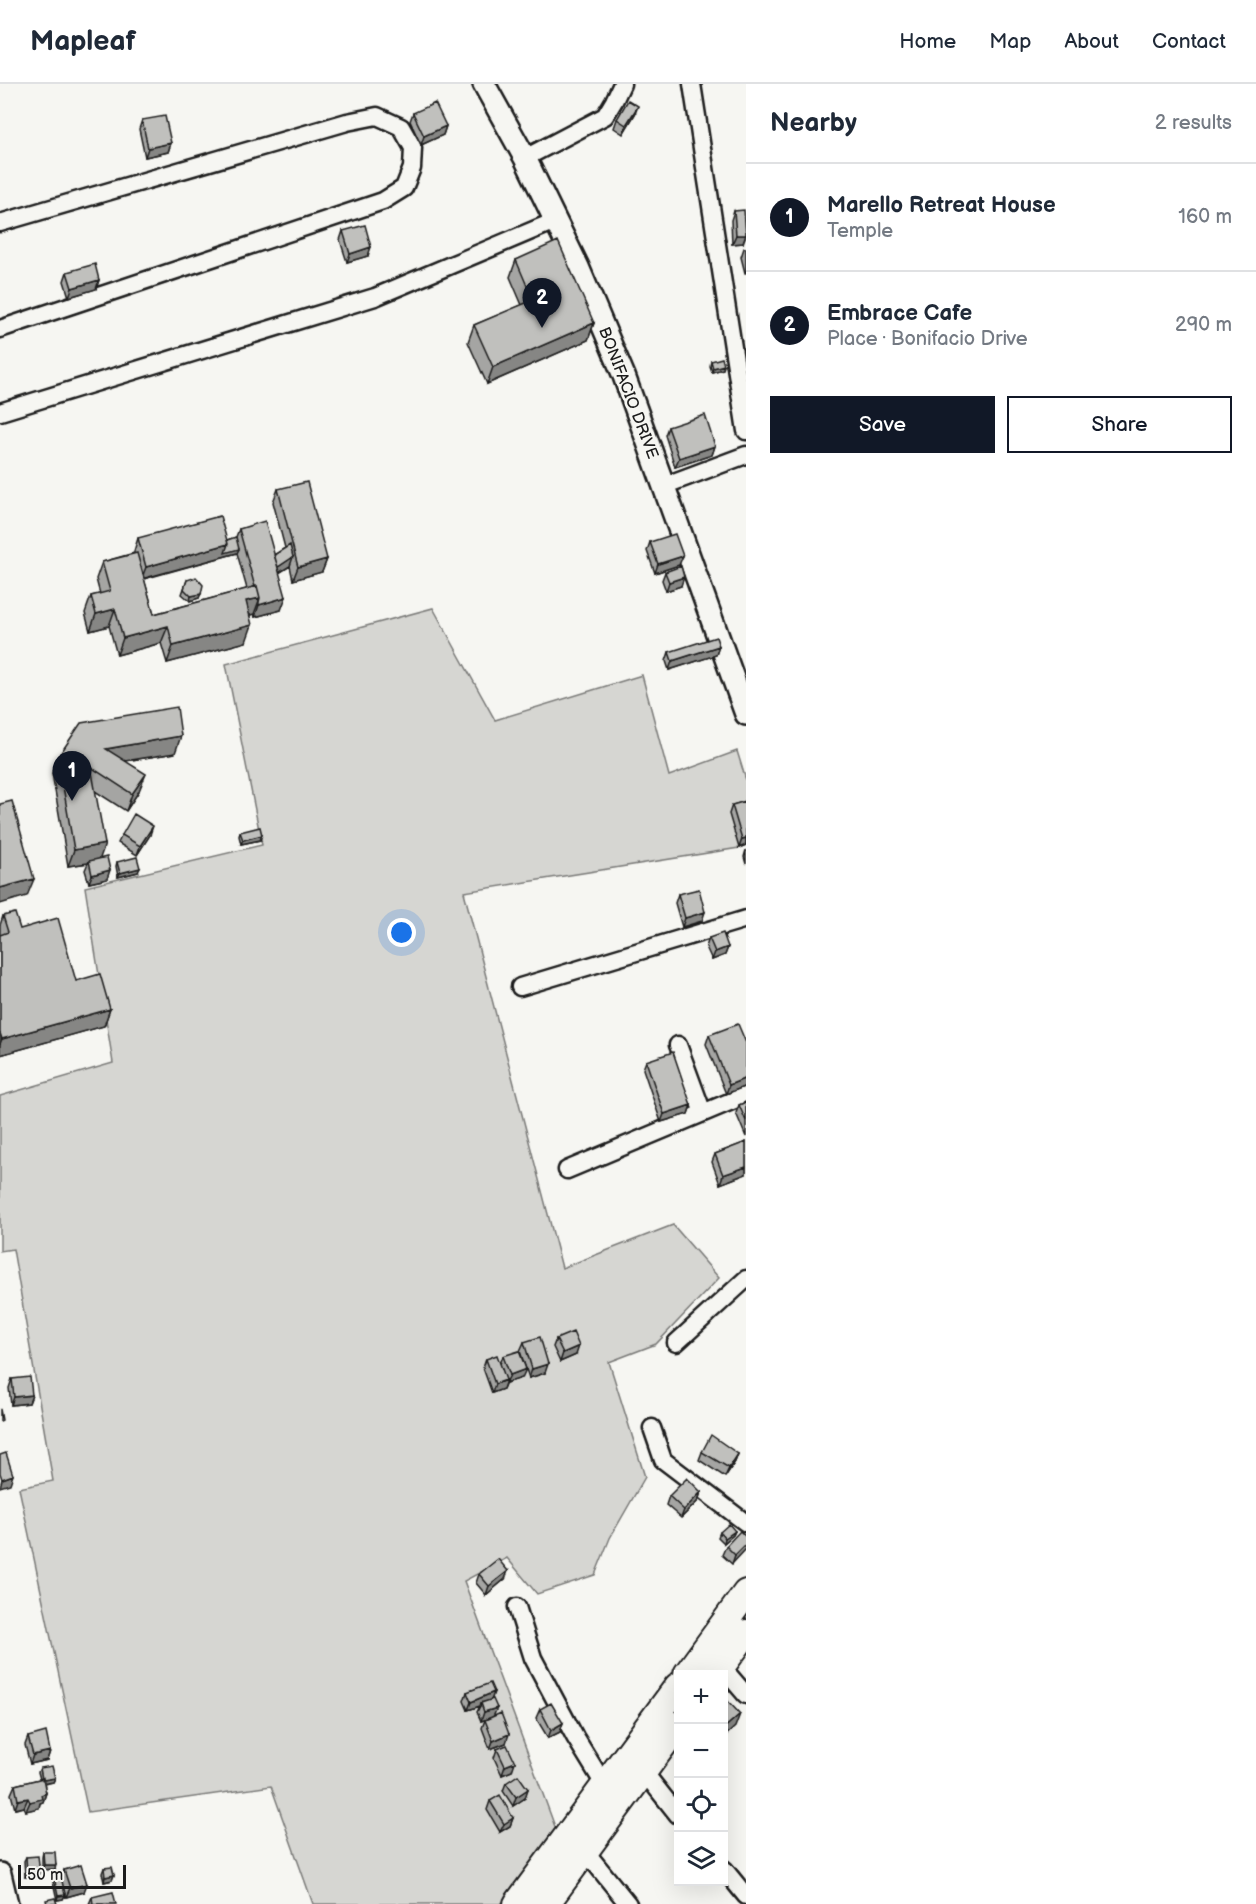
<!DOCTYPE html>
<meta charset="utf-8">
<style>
body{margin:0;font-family:"Balsamiq Sans",sans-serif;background:#f2f2f3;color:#1f2937}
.controls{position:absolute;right:18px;bottom:18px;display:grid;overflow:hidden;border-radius:0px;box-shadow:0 6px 24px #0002}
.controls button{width:54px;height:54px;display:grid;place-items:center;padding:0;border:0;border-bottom:2px solid #e0e1e3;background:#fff;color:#1f2937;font:30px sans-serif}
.scale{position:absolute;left:18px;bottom:15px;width:108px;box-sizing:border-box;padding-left:6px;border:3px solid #1c1c1c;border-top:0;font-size:16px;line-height:21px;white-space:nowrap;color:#1c1c1c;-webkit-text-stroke:4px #f6f6f2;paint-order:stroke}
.you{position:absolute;left:402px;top:849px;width:21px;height:21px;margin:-15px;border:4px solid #fff;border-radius:50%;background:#1a73e8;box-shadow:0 0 0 9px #1a73e833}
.badge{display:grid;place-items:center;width:39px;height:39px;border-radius:50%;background:#111827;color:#fff;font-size:20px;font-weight:700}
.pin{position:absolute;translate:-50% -50px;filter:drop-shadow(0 2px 3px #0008)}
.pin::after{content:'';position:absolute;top:32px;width:21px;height:18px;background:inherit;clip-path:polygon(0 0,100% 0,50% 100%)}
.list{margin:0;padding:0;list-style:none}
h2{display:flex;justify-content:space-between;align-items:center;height:78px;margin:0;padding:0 24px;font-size:26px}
h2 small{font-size:20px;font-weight:400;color:#747a83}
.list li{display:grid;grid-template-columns:39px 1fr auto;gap:18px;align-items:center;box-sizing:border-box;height:108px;padding:0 24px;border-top:2px solid #e0e1e3}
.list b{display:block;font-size:22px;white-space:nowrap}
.list p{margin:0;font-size:20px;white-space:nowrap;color:#747a83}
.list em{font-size:20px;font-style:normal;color:#747a83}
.actions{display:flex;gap:12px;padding:18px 24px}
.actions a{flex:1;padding:14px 0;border:2px solid #111827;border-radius:0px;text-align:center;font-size:21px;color:#111827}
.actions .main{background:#111827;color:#fff}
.icon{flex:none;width:33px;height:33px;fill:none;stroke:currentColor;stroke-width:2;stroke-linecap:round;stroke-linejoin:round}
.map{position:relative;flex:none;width:746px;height:1820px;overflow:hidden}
header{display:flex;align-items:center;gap:36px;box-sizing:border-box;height:84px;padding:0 30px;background:#fff;border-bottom:2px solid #e0e1e3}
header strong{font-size:28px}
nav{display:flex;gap:33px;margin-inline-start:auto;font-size:21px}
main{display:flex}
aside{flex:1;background:#fff}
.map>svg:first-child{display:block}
</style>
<header>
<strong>Mapleaf</strong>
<nav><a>Home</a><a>Map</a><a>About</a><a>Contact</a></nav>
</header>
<main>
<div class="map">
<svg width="746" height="1820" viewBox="0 0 746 1820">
<rect width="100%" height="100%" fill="#f6f6f2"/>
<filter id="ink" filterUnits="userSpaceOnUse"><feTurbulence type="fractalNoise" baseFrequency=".0167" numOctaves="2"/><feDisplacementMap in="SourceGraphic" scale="12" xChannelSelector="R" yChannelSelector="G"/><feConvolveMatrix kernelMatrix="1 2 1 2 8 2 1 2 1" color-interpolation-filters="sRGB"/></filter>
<g filter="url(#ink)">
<path fill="#d6d6d2" stroke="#797977" stroke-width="1.5" d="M433 524 495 636 642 591 669 692 737 667 746 696V725L739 764 464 808 562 1184 673 1141 719 1194 656 1260 609 1278 645 1393 610 1454 595 1491 537 1510 507 1474 464 1497 557 1748 501 1820H313L271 1702 88 1728 19 1404 53 1397 13 1165 0 1167V1012L113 979 85 803 262 761 226 580Z"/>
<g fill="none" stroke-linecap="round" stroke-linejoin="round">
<g stroke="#1c1c1c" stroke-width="21">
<path id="minor" d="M692 0 746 347
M525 74 605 32 614 17 622 0
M0 139 347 38 377 32 401 43 413 64 412 84 404 104 383 117 0 245
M0 328 375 213 555 137
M663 402 746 371
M520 903 746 835
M678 961 703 1029
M567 1086 746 1011
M676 1259 746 1195
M652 1344 663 1376 746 1439
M517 1523 533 1574 575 1653 605 1702
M722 1583 746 1611
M644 1688 678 1731
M586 1768 628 1820
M724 1785 746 1812"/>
</g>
<g stroke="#1c1c1c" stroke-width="26">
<path id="tertiary" d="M484 0 525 74 578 183 624 292 746 630
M0 1790 7 1820"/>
</g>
<g stroke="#1c1c1c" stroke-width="30">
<path id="primary" d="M687 1590 746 1509
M716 1590 746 1549
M517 1820 678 1602
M546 1820 678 1641"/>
</g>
<use href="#minor" stroke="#f6f6f2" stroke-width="16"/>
<use href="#tertiary" stroke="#f6f6f2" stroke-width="21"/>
<use href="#primary" stroke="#f6f6f2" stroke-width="26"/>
</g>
<path fill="#a5a5a3" stroke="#1c1c1c" stroke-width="1.5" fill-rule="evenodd" d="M413 29 446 42 443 51 421 61 410 37Z
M635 30 623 50 614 44 617 35Z
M142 36 171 59 168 68 145 73 139 45Z
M734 127 743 159 732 160 731 136Z
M343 147 368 172 347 178 340 156Z
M744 164H746V189H745L741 173Z
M516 176 594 239 588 256 487 300 468 258 474 241 522 221 510 193Z
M67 188 99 196 96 205 69 213 64 197Z
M711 277 724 281 723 285 712 288 710 282Z
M668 343 715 362 712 371 675 383 665 351Z
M278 405 327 475 322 488 293 496 290 482 279 489 281 526 255 533 254 530 250 531 246 558 167 579 161 559 117 571 109 542 90 547 85 529 91 512 100 510 96 495 102 478 134 469V467L138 454 227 456 236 453 239 445 274 471 285 464 273 418ZM237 469 247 505 154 530 144 495Z
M650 458 679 481 655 489 647 467Z
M665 488 681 502 666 507 662 496Z
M187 496 199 514 190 517 182 510Z
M719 562 716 571 669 586 666 577 669 568Z
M175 669 125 677 139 707 126 727 95 707 100 775 107 795 89 799 85 786 88 779 68 782 52 689 58 673Z
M746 717V761L739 764 729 730 732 721Z
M240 748 260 756 241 760 239 752Z
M122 751H150L137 771 118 759Z
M746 766V780L744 773Z
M117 778 138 788 118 793 116 782Z
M678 810 702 837 682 843 675 819Z
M3 832 20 845 76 897 110 925 104 942 0 971V841Z
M709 854 728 863 725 871 712 876 706 863Z
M709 951 746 959V1002L726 1010 706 960Z
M646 977 691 1021 688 1030 661 1038 643 985Z
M746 1018V1053L736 1029 739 1021Z
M746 1058V1090L720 1100 712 1078 715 1070Z
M556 1255 576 1271 560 1278 553 1263Z
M524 1258 545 1289 529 1294 520 1267Z
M503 1272 522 1294 506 1299V1298L503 1305 492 1309 483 1284 486 1275 500 1280Z
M12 1295 32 1311 29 1319 11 1321 9 1304Z
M702 1368 738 1370 735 1378 725 1393 699 1376Z
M701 1408 698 1417 681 1434 666 1421 669 1412Z
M735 1447 733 1451 724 1459 718 1453 720 1448Z
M746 1453 732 1480 722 1471 726 1462Z
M479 1490 505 1495 486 1511 476 1499Z
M467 1608 492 1615 494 1632 506 1659 490 1665 482 1644 485 1636 486 1635 481 1637 477 1628 480 1622 468 1626 464 1617Z
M540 1625 560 1648 548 1654 536 1634Z
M28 1653 50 1667 47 1676 30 1680 25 1661Z
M497 1665 512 1687 502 1691 494 1674Z
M40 1684 55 1694 53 1698 44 1700 46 1709 43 1718 40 1719 39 1724 26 1727 24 1723 15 1725 11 1710 15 1701 40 1695 38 1688Z
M506 1699 525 1714 513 1722 503 1707Z
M490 1717 513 1734 510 1742 500 1748 487 1726Z
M43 1768 55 1785 42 1786V1773Z
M26 1773 40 1788 38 1792 25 1793 24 1777Z
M104 1784 114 1791 112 1796 104 1798 102 1789Z
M64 1786 84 1808 66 1813 63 1802 65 1811 63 1815 57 1816 53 1798 54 1793 61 1794Z
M92 1813 116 1820H89Z"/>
<path fill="#868684" stroke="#1c1c1c" stroke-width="1.5" d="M638 22 635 30 623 50 626 41Z
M446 42 443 51 421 61 424 52Z
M171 59 168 68 145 73 148 64Z
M736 151H746L743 159 732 160Z
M371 163 368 172 347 178 350 170Z
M99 196 96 205 69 213 72 204Z
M594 239 588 256 487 300 493 283Z
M724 281 723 285 712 288 713 284Z
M715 362 712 371 675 383 679 374Z
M228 460 239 465 237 469 134 497 143 491 146 483Z
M683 472 679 481 655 489 658 480Z
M293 473 290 482 272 493 275 485Z
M327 475 322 488 293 496 298 483Z
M684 493 681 502 666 507 669 498Z
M201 510 199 514 190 517 191 512Z
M286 513 281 526 255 533 259 521Z
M260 514 254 530 240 534 246 517Z
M115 525 109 542 90 547 96 530Z
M252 541 246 558 167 579 173 562Z
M168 542 161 559 117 571 123 554Z
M719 562 716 571 669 586 672 577Z
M181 652 175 669 100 681 106 665Z
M146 690 139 707 126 727 132 710Z
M153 742 150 751 137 771 140 762Z
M262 751 260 756 241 760 243 756Z
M746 754V761L739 764 742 755Z
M105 760 99 777H89L88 779 68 782 74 766Z
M140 784 138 788 118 793 120 789Z
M110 786 107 795 89 799 92 791Z
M34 795 27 812 0 820V804Z
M705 828 702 837 682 843 685 834Z
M728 863 725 871 712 876 715 868Z
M110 925 104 942 0 971V960L2 955Z
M746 994V1002L726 1010 729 1001Z
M691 1021 688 1030 661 1038 664 1030Z
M746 1083V1090L720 1100 723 1091Z
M579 1262 576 1271 560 1278 563 1269Z
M548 1280 545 1289 529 1294 532 1285Z
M526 1285 522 1294 506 1299 510 1291Z
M506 1296 503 1305 492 1309 495 1300Z
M32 1311 29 1319 11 1321 14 1313Z
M738 1370 735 1378 725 1393 729 1384Z
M13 1391 10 1400 0 1403 2 1395Z
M701 1408 698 1417 681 1434 684 1426Z
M735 1447 733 1451 724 1459 725 1454Z
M746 1460V1465L732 1480 735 1471Z
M508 1487 505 1495 486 1511 489 1502Z
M494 1608 491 1617 481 1619 480 1622 468 1626 471 1618Z
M497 1624 493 1633 481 1637 484 1628Z
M740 1630 735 1643 723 1654V1645Z
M563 1639 560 1648 548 1654 551 1646Z
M509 1650 506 1659 490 1665 493 1657Z
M50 1667 47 1676 30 1680 33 1671Z
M515 1678 512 1687 502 1691 505 1682Z
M55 1694 53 1698 41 1700 42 1696Z
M528 1705 525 1714 513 1722 516 1713Z
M46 1709 43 1718 40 1719 39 1724 26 1727 30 1718 41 1711Z
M28 1714 24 1723 15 1725 18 1716Z
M513 1734 510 1742 500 1748 504 1740Z
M44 1781H56L55 1785 42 1786Z
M40 1788 38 1792 25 1793 27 1789Z
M114 1791 112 1796 104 1798 105 1793Z
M87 1800 84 1808 66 1813 70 1804Z
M65 1811 63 1815 57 1816 58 1812Z"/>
<path fill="#c0c0bd" stroke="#1c1c1c" stroke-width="1.5" d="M628 16 638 22 626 41 617 35Z
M435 19 446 42 424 52 413 29Z
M165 32 171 59 148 64 142 36Z
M744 126 746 151H736L734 127Z
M365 141 371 163 350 170 343 147Z
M558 157 594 239 493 283 474 241 533 216 516 176Z
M95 180 99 196 72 204 67 188Z
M722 274 724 281 713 284 711 277Z
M705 331 715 362 679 374 668 343Z
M307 398 327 475 298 483 278 405Z
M220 432 228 460 146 483 138 454Z
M265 437 286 513 259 521V518L260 514 257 502 255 503 239 445Z
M675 450 683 472 658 480 650 458Z
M236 453 239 465 225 469 228 460 227 456Z
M290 461 293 473 278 483 274 471Z
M137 469 154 530 257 502 260 514 246 517 252 541 173 562 168 542 123 554 115 525 96 530 91 512 110 507 102 478Z
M681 482 684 493 669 498 665 488Z
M196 493 203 501 201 510 191 512 184 505 187 496Z
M716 553 719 562 672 577 669 568Z
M177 623 181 652 106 665 146 690 132 710 91 683 105 760 74 766 58 673 81 639Z
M12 717 34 795 0 804V720Z
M746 717V754L742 755 732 721Z
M134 730 153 742 140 762 122 751Z
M260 743 262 751 243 756 240 748Z
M107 773 110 786 92 791 89 777Z
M137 773 140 784 120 789 117 778Z
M699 805 705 828 685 834 678 810Z
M15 829 20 845 58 834 76 897 100 890 110 925 2 955 0 949V851L8 848 3 832Z
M723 849 728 863 715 868 709 854Z
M738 940 746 959V994L729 1001 709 951Z
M673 968 691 1021 664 1030 646 977Z
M746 1018V1037L739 1021Z
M746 1058V1083L723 1091 715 1070Z
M573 1248 579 1262 563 1269 556 1255Z
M540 1253 548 1280 532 1285 524 1258Z
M519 1267 526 1285 510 1291 503 1272Z
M497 1271 506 1296 495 1300 486 1275Z
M30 1293 32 1311 14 1313 12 1295Z
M0 1325 2 1336 0 1337Z
M711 1351 738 1370 729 1384 702 1368Z
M6 1369 13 1391 2 1395 0 1389V1371Z
M687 1394 701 1408 684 1426 669 1412Z
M729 1440 735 1447 725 1454 720 1448Z
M740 1447 746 1453V1460L735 1471 726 1462Z
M498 1475 508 1487 489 1502 479 1490Z
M490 1599 494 1608 471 1618 467 1608Z
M724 1613 740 1630 723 1645V1614Z
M493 1615 497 1624 484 1628 481 1619Z
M551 1619 563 1639 551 1646 540 1625Z
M501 1629 509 1650 493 1657 485 1636Z
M46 1648 50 1667 33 1671 28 1653Z
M507 1661 515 1678 505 1682 497 1665Z
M52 1682 55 1694 43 1696V1694L42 1695 40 1684Z
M518 1691 528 1705 516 1713 506 1699Z
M43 1694 46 1709 41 1711 42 1715 30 1718 28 1714 18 1716 15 1701Z
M500 1711 513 1734 504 1740 490 1717Z
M43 1768H55L56 1781H44Z
M38 1772 40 1788 27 1789 26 1773Z
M81 1781 87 1800 70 1804 64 1786Z
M112 1783 114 1791 105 1793 104 1784Z
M61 1792 65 1811 58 1812 54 1793Z
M113 1808 116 1820H93L92 1813Z
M55 1814 57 1820H47L46 1816Z"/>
</g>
<g text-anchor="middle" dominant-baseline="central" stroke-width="5" stroke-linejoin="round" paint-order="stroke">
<g font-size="16" fill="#1c1c1c" stroke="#f6f6f2">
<text transform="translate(628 309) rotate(69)">BONIFACIO DRIVE</text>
</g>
</g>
</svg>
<div class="controls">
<button>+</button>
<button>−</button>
<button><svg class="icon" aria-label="locate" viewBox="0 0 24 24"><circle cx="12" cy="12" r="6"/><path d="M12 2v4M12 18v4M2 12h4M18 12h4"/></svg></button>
<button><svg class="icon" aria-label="layers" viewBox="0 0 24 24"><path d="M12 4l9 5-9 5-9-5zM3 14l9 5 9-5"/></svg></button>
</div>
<div class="scale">50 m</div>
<div class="you"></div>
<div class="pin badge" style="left:72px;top:717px">1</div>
<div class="pin badge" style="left:542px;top:244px">2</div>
</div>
<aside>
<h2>Nearby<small>2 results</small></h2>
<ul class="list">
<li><span class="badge">1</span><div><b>Marello Retreat House</b><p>Temple</p></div><em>160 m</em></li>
<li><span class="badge">2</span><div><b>Embrace Cafe</b><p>Place · Bonifacio Drive</p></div><em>290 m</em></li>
</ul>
<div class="actions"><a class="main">Save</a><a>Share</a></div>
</aside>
</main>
